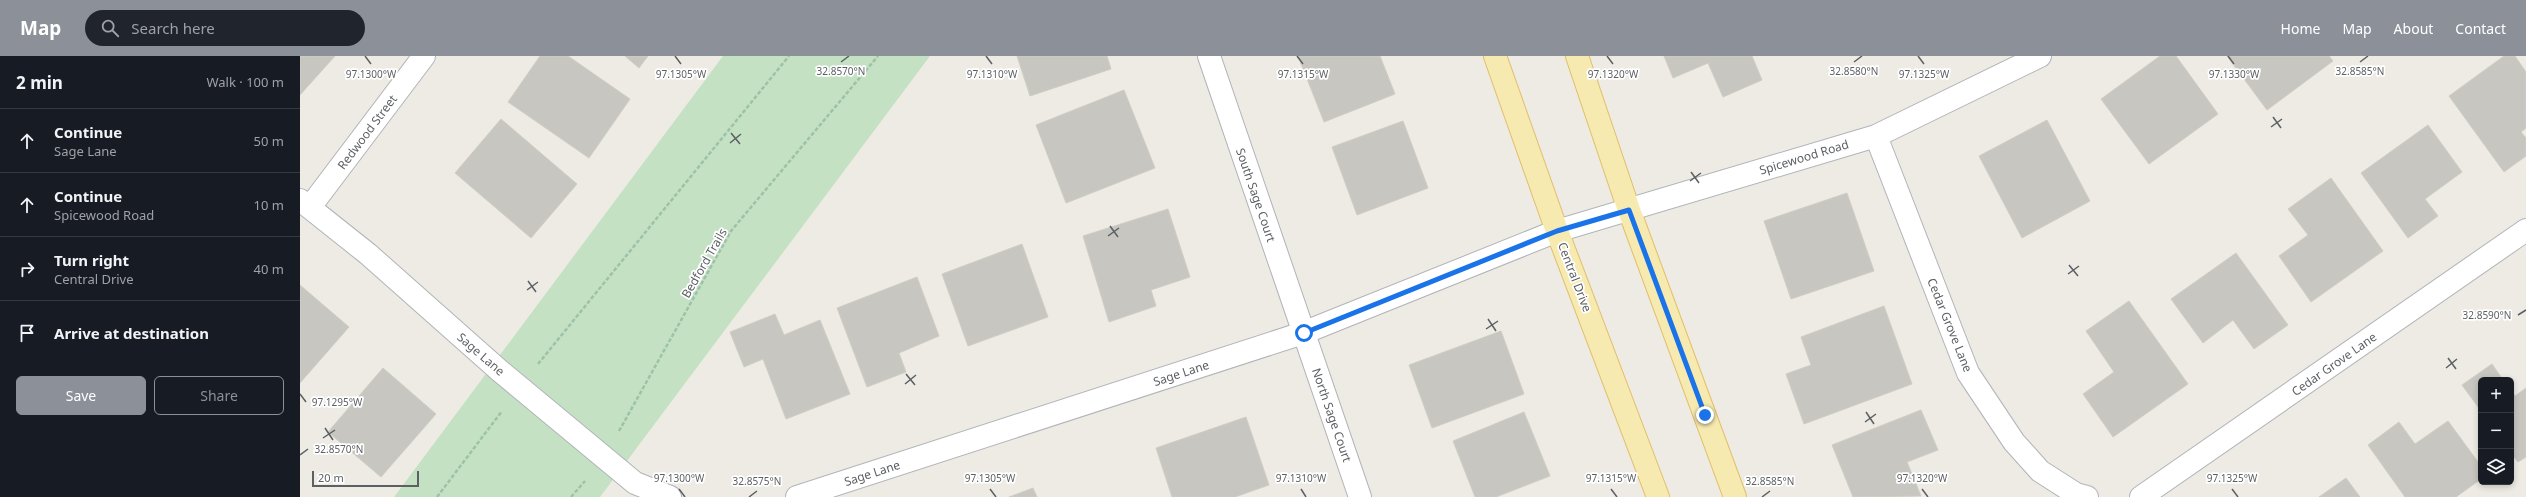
<!DOCTYPE html>
<meta charset="utf-8">
<style>
body{margin:0;font-family:"Noto Sans",sans-serif;background:#20242c;color:#f1f3f6}
.controls{position:absolute;right:12px;bottom:12px;display:grid;overflow:hidden;border-radius:6px;box-shadow:0 2px 6px #0003}
.controls button{width:36px;height:36px;display:grid;place-items:center;padding:0;border:0;border-bottom:1px solid #363941;background:#171b24;color:#f1f3f6;font:20px sans-serif}
.scale{position:absolute;left:12px;bottom:10px;width:107px;box-sizing:border-box;padding-left:4px;border:2px solid #5c5f63;border-top:0;font-size:11px;line-height:14px;white-space:nowrap;color:#5c5f63;-webkit-text-stroke:3px #fff;paint-order:stroke}
.stop{position:absolute;width:12px;height:12px;margin:-9px;border:3px solid #1a73e8;border-radius:50%;background:#fff}
.stop.end{background:#1a73e8;border-color:#fff;box-shadow:0 1px 4px #0008}
.list{margin:0;padding:0;list-style:none}
h2{display:flex;justify-content:space-between;align-items:center;height:52px;margin:0;padding:0 16px;font-size:17px}
h2 small{font-size:13px;font-weight:400;color:#9ea1a6}
.list li{display:grid;grid-template-columns:26px 1fr auto;gap:12px;align-items:center;box-sizing:border-box;height:64px;padding:0 16px;border-top:1px solid #363941}
.list b{display:block;font-size:15px;white-space:nowrap}
.list p{margin:0;font-size:13px;white-space:nowrap;color:#9ea1a6}
.list em{font-size:13px;font-style:normal;color:#9ea1a6}
.actions{display:flex;gap:8px;padding:12px 16px}
.actions a{flex:1;padding:9px 0;border:1px solid #8c9099;border-radius:6px;text-align:center;font-size:14px;color:#8c9099}
.actions .main{background:#8c9099;color:#fff}
.icon{flex:none;width:22px;height:22px;fill:none;stroke:currentColor;stroke-width:2;stroke-linecap:round;stroke-linejoin:round}
.map{position:relative;flex:none;width:2226px;height:441px;overflow:hidden}
header{display:flex;align-items:center;gap:24px;box-sizing:border-box;height:56px;padding:0 20px;background:#8c9099;color:#fff}
header strong{font-size:19px}
nav{display:flex;gap:22px;margin-inline-start:auto;font-size:14px}
.search{width:280px;height:36px;background:#20242c;display:flex;align-items:center;gap:10px;box-sizing:border-box;padding:0 14px;border-radius:22px;color:#9ea1a6;font-size:15px}
main{display:flex}
aside{flex:1;background:#171b24}
.map>svg:first-child{display:block}
</style>
<header>
<strong>Map</strong>
<div class="search"><svg class="icon" aria-label="search" viewBox="0 0 24 24"><circle cx="10" cy="10" r="6"/><path d="M15 15l6 6"/></svg>Search here</div>
<nav><a>Home</a><a>Map</a><a>About</a><a>Contact</a></nav>
</header>
<main>
<aside>
<h2>2 min<small>Walk · 100 m</small></h2>
<ul class="list">
<li><svg class="icon" aria-label="ahead" viewBox="0 0 24 24"><path d="M12 20V5M6 11l6-6 6 6"/></svg><div><b>Continue</b><p>Sage Lane</p></div><em>50 m</em></li>
<li><svg class="icon" aria-label="ahead" viewBox="0 0 24 24"><path d="M12 20V5M6 11l6-6 6 6"/></svg><div><b>Continue</b><p>Spicewood Road</p></div><em>10 m</em></li>
<li><svg class="icon" aria-label="right" viewBox="0 0 24 24"><path d="M7 20v-9h11M14 6l5 5-5 5"/></svg><div><b>Turn right</b><p>Central Drive</p></div><em>40 m</em></li>
<li><svg class="icon" aria-label="arrive" viewBox="0 0 24 24"><path d="M6 21V4h12l-3 4 3 4H6"/></svg><div><b>Arrive at destination</b></div></li>
</ul>
<div class="actions"><a class="main">Save</a><a>Share</a></div>
</aside>
<div class="map">
<svg width="2226" height="441" viewBox="0 0 2226 441">
<rect width="100%" height="100%" fill="#edebe4"/>
<path fill="#c4e2c3" d="M423 0H630L300 441H94Z"/>
<path fill="#c8c6c1" stroke="#d1cdc3" d="M0 0H35L0 39Z
M240 0H268L330 43 289 102 208 46Z
M325 0H348L339 12Z
M717 0H807L811 13 730 40Z
M998 0H1080L1095 38 1024 66Z
M1364 0H1452L1462 24 1423 41 1408 7 1373 22Z
M1860 0H1876L1918 58 1849 108 1801 43Z
M1927 0H2029L2033 5 1967 54Z
M2204 0H2215L2226 16V72L2221 76 2226 82V100L2204 116 2149 40Z
M824 34 855 112 766 147 736 69Z
M201 63 277 128 231 182 155 117Z
M1747 64 1790 145 1722 182 1679 100Z
M1103 65 1128 132 1057 159 1032 91Z
M2128 69 2162 116 2125 143 2138 160 2108 182 2061 117Z
M2031 122 2083 195 2011 246 1979 200 2008 179 1988 153Z
M1547 137 1574 215 1491 243 1464 165Z
M868 153 890 221 851 234 856 250 809 266 783 180Z
M722 188 748 261 668 290 642 218Z
M1936 197 1988 269 1954 293 1933 264 1903 287 1871 243Z
M617 221 639 280 599 297 606 316 567 331 537 252Z
M0 229 49 271 0 327Z
M1829 245 1888 328 1813 381 1783 338 1814 316 1786 275Z
M1584 250 1612 328 1504 368 1486 318 1511 309 1501 281Z
M475 258 484 279 520 264 550 338 486 363 463 303 444 311 430 276Z
M1201 275 1224 338 1132 372 1109 309Z
M2192 308 2203 324H2181V355L2162 329Z
M83 312 136 358 81 421 28 376Z
M2226 332V401L2218 406 2211 397V334L2215 340Z
M1621 354 1638 394 1607 406 1621 440 1553 441 1532 389Z
M1224 356 1250 420 1196 441H1175L1153 385Z
M946 361 969 429 935 441H872L856 392Z
M2148 365 2181 410V423L2156 441H2105L2068 389 2099 366 2115 388Z
M2046 422 2060 441H2019Z
M733 432 737 441H709Z"/>
<g fill="none" stroke-linecap="round" stroke-linejoin="round">
<g stroke="#b1b4b8" stroke-width="24">
<path id="minor" d="M909 0 1060 441
M1576 80 1668 317 1714 386 1740 415 1776 438 1787 441
M0 144 68 198 200 315 335 427 370 441
M10 151 124 0
M497 441 1003 277 1257 175 1576 80 1740 0
M1841 441 2226 174"/>
</g>
<g stroke="#e2bf68" stroke-width="24">
<path id="major" d="M1195 0 1257 175 1358 441
M1277 0 1329 154 1435 441"/>
</g>
<path stroke="#9dc2a8" stroke-width="2.5" stroke-dasharray="4 2" stroke-linecap="butt" d="M238 308 489 0
M319 375 431 175 578 0
M137 441 202 355
M271 441 285 425"/>
<use href="#minor" stroke="#fff" stroke-width="22"/>
<use href="#major" stroke="#f6eab0" stroke-width="22"/>
</g>
<g fill="none" stroke-linecap="round" stroke-linejoin="round">
<path stroke="#1a73e8" stroke-width="5" d="M1004 277 1257 175 1329 154 1405 359"/>
</g>
<path fill="none" stroke="#5c5f63" stroke-width="1.5" d="M65 0 71 8M375 0 381 8M686 0 692 8M997 0 1003 8M1307 0 1313 8M1618 0 1624 8M1928 0 1934 8M541 6 549 0M1554 6 1562 0M2060 6 2068 0M1973 61 1981 72M1971 71 1982 63M431 77 440 88M430 87 441 78M1391 116 1399 127M1390 125 1401 117M810 170 818 181M808 180 819 172M1769 209 1778 220M1768 218 1779 210M228 225 236 236M227 234 238 226M2218 259 2226 254M1188 263 1196 275M1186 273 1198 265M2148 302 2156 313M2146 312 2157 303M606 318 615 329M605 328 616 319M0 338 6 346M1566 356 1574 368M1565 366 1576 358M25 372 33 384M23 382 35 374M0 399 8 393M379 433 385 441M690 433 696 441M1001 433 1006 441M1311 433 1317 441M1622 433 1628 441M1932 433 1938 441M449 441 457 435M1462 441 1470 435"/>
<g text-anchor="middle" dominant-baseline="central" stroke-width="3.5" stroke-linejoin="round" paint-order="stroke">
<g font-size="12" fill="#5c5f63" stroke="#fff">
<text transform="translate(67 76) rotate(-53)">Redwood Street</text>
<text transform="translate(1504 101) rotate(-17)">Spicewood Road</text>
<text transform="translate(956 139) rotate(71)">South Sage Court</text>
<text transform="translate(404 207) rotate(-60)">Bedford Trails</text>
<text transform="translate(1275 221) rotate(69)">Central Drive</text>
<text transform="translate(1650 269) rotate(68)">Cedar Grove Lane</text>
<text transform="translate(181 298) rotate(41)">Sage Lane</text>
<text transform="translate(2034 308) rotate(-35)">Cedar Grove Lane</text>
<text transform="translate(881 317) rotate(-18)">Sage Lane</text>
<text transform="translate(1032 359) rotate(71)">North Sage Court</text>
<text transform="translate(572 417) rotate(-18)">Sage Lane</text>
</g>
</g>
<g font-size="10" text-anchor="middle" fill="#5c5f63" stroke="#fff" stroke-width="3.5" stroke-linejoin="round" paint-order="stroke">
<text x="541" y="19">32.8570°N</text>
<text x="1554" y="19">32.8580°N</text>
<text x="2060" y="19">32.8585°N</text>
<text x="71" y="22">97.1300°W</text>
<text x="381" y="22">97.1305°W</text>
<text x="692" y="22">97.1310°W</text>
<text x="1003" y="22">97.1315°W</text>
<text x="1313" y="22">97.1320°W</text>
<text x="1624" y="22">97.1325°W</text>
<text x="1934" y="22">97.1330°W</text>
<text x="2187" y="263">32.8590°N</text>
<text x="37" y="350">97.1295°W</text>
<text x="39" y="397">32.8570°N</text>
<text x="379" y="426">97.1300°W</text>
<text x="690" y="426">97.1305°W</text>
<text x="1001" y="426">97.1310°W</text>
<text x="1311" y="426">97.1315°W</text>
<text x="1622" y="426">97.1320°W</text>
<text x="1932" y="426">97.1325°W</text>
<text x="457" y="429">32.8575°N</text>
<text x="1470" y="429">32.8585°N</text>
</g>
</svg>
<div class="controls">
<button>+</button>
<button>−</button>
<button><svg class="icon" aria-label="layers" viewBox="0 0 24 24"><path d="M12 4l9 5-9 5-9-5zM3 14l9 5 9-5"/></svg></button>
</div>
<div class="scale">20 m</div>
<div class="stop" style="left:1004px;top:277px"></div>
<div class="stop end" style="left:1405px;top:359px"></div>
</div>
</main>
